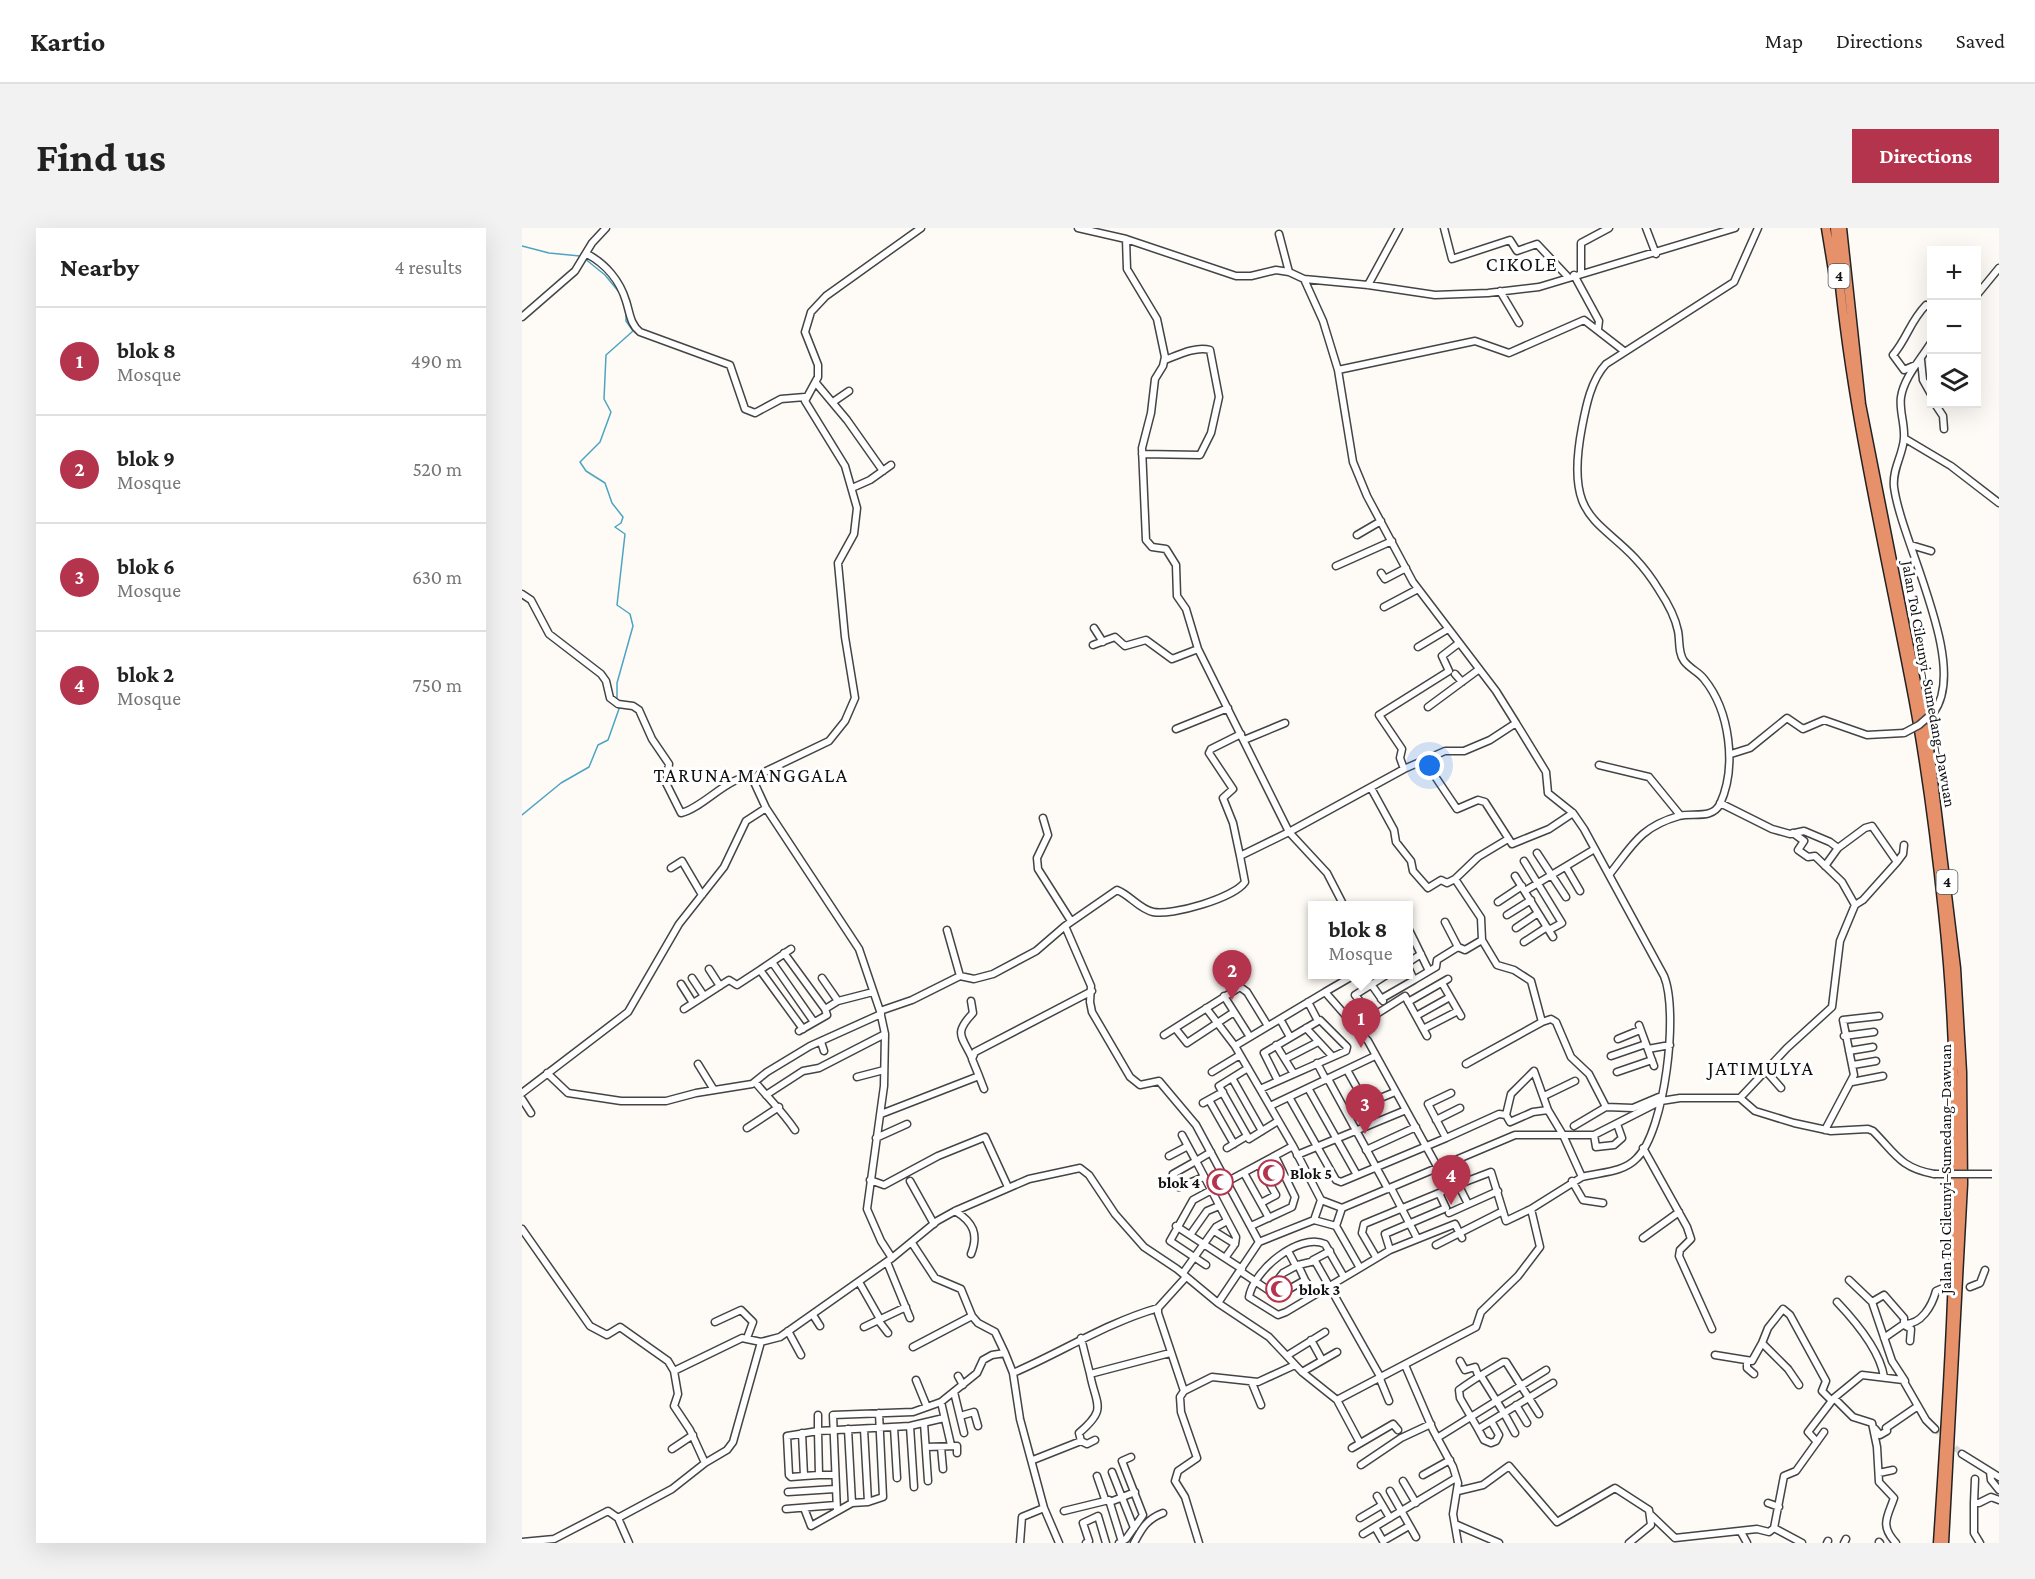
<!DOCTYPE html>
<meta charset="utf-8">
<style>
body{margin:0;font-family:"Crimson Pro",serif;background:#f2f2f2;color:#222}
.controls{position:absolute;right:18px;top:18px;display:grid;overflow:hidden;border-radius:0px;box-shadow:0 6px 24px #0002}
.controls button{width:54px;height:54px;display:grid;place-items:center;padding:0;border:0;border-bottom:2px solid #e0e0e0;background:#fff;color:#222;font:30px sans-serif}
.you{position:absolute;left:908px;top:538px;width:21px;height:21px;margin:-15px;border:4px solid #fff;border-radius:50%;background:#1a73e8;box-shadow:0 0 0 9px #1a73e833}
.badge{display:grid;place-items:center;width:39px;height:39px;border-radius:50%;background:#b5344d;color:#fff;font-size:20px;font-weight:700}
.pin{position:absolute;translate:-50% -50px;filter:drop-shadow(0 2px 3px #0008)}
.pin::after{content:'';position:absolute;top:32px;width:21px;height:18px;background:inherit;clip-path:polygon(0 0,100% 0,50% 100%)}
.popup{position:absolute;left:786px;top:673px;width:105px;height:78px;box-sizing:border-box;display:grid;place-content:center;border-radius:0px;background:#fff;filter:drop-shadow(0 2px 4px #0005);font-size:20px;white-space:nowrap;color:#767676}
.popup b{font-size:22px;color:#222}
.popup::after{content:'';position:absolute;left:50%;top:100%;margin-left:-12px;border:12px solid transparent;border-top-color:#fff}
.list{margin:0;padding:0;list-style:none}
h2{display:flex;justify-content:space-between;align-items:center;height:78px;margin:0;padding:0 24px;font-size:26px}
h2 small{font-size:20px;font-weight:400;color:#767676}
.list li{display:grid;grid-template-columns:39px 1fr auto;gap:18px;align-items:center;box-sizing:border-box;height:108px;padding:0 24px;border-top:2px solid #e0e0e0}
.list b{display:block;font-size:22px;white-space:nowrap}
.list p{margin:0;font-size:20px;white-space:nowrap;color:#767676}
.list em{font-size:20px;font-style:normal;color:#767676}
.icon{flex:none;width:33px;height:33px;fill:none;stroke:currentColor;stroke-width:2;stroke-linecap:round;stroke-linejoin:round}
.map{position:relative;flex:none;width:1477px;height:1315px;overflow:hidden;border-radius:0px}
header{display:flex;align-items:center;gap:36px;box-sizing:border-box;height:84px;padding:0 30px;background:#fff;border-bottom:2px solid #e0e0e0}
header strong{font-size:28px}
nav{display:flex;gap:33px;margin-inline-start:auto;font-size:21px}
.intro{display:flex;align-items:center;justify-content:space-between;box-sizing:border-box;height:144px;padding:0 36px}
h1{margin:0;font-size:42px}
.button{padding:15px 27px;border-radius:0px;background:#b5344d;color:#fff;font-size:21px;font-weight:700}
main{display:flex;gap:36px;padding:0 36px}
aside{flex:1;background:#fff;border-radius:0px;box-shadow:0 6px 24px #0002}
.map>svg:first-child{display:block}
</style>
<header>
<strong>Kartio</strong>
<nav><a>Map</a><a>Directions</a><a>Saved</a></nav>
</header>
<div class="intro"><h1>Find us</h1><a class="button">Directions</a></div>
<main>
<aside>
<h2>Nearby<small>4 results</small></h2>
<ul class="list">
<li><span class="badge">1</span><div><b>blok 8</b><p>Mosque</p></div><em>490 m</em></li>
<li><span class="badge">2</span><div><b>blok 9</b><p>Mosque</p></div><em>520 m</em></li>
<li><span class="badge">3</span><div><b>blok 6</b><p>Mosque</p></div><em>630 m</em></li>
<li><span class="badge">4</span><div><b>blok 2</b><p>Mosque</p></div><em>750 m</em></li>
</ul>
</aside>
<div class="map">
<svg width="1477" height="1315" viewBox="0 0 1477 1315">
<rect width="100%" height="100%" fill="#fefbf6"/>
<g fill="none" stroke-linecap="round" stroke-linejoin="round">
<path stroke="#4ca4c2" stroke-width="1.5" d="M0 18 27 25 58 28
M62 30 83 47 97 64
M95 471V455L111 398 108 386 95 377 103 306 93 299 99 295 101 289 90 275 83 255 64 243 58 234 78 214 89 184 82 171 84 127 111 103 104 93V82
M0 587 39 555 67 539 76 517 86 512 98 478"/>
<path stroke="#dad8d4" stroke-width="6" stroke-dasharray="6 3" stroke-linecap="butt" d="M1413 1201 1440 1226"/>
<g stroke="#444" stroke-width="9">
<path id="minor" d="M399 0 304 68 289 84 283 104 296 137V149L283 173 323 238 335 280 332 306 316 335 323 409 333 470 323 493 307 513 236 547 232 554 244 580 337 721 358 783 363 806 362 858 345 981 359 1013 370 1030 415 993 433 983 507 951 558 940 567 947 593 986 622 1019 655 1041 696 1075 747 1109 780 1144 815 1172 954 1099 959 1084 996 1048 1018 1019 1009 981 1060 949 1041 907 1026 882 1011 884 988 894 984 887 977 886 924 910
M556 0 604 11 714 48H729L754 42 767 44 782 51 846 57 913 67 966 65 1017 59 1213 0
M922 0 930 31 988 12 995 23 1015 16 1046 49
M1124 0 1134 26
M757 6 767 44
M604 11 605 41 635 91 643 129 641 138 633 151 629 185 620 220 624 312 630 319 644 321 654 337 655 368 664 381 676 421 767 604 882 541 923 523H942L968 512 994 495 1024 544 1026 565 1051 585 1062 601 1142 748C1157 784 1143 902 1115 930 1101 945 1078 944 1060 949
M65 26C84 36 98 53 104 73 108 85 108 96 118 104L208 137 223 181 233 185 259 171 283 169
M1059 45V15L1087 0
M1052 47 1077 93 1076 101
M782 51 801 93 816 142 831 234 845 268 891 354 974 463 994 495
M846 57 877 0
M978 63 997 95
M1454 68 1477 40
M0 89 53 43 70 15 84 0
M1410 113C1400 130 1382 149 1379 169 1377 182 1383 196 1382 210 1381 227 1370 241 1372 259 1379 314 1447 436 1412 484
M1399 132 1401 152 1410 168
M1396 136 1382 142 1371 127C1386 109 1387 95 1404 77L1410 81
M816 142 953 113 987 125 1062 92 1102 123
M294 155 325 192 361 243
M311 174 327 163
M1413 176 1421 188 1422 201
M1382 210 1429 238 1477 275
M620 226 678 227 689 205 697 169 688 122C674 118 656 127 643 132
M330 260 348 252 369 237
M835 307 859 293
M1389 317 1409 323
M814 338 870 313
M859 345 863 351 884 340
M0 366 9 372 27 406 79 446 84 453 88 470 96 476 111 478 117 482 130 511 147 536 144 555 159 585C182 580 210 543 233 550
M862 379 896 361
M572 400 581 414
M571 417 593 409 603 418 624 412 650 431 676 421
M896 419 926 401
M933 446 940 454
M906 479 956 442
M654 501 706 480
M722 512 763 495
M1209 526 1228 520 1265 490 1281 501 1302 492 1345 507 1382 505
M902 532 935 581 956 572 963 574 990 616 1027 601 1051 585
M1077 537 1127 549 1158 587
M882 541 878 530 880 521 857 487 927 443 920 428 937 415
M849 560 872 602 874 614 889 633 891 643 906 660 919 652 925 655 933 651 959 690 960 712 975 737 992 742 1009 753 1020 794 1029 791 1034 794 1049 829 1067 846 1084 879
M1198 575 1250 601 1268 606 1282 603 1308 614 1316 620 1343 600 1350 598 1375 634 1341 672 1333 677
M521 590 526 607 515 630 516 641 549 693
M1015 625 1044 669
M718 628 711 595 701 570 711 561 687 525 689 521 719 506
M1002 633 1040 695 1027 702
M1375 634 1381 626 1382 617
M1303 638 1316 620
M1044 639 1058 663
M149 640 160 633 180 667
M1087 647C1110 618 1118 599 1157 588 1170 584 1190 592 1198 576 1215 539 1208 483 1182 451 1177 444 1168 441 1162 433 1156 425 1158 413 1156 403 1153 388 1145 374 1137 362 1092 287 1039 309 1060 199 1064 178 1069 152 1084 136L1212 54 1236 0
M993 648 1031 709
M933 651 956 629 986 611
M1003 663 1071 622
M976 674 1000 658
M985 687 1009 672
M923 694 936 719
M994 700 1016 685
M425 702 438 748
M887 702 892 712
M887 714 892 712 907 743
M1002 714 1025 699
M269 721 238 742 281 801
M262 725 303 781
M250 734 292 794
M887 734 899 726
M187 741 198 758
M170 750 182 768
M300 750 316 773 351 764
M892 752 914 739 915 732 936 719 943 722 960 712
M920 755 939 788
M159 756 171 775
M849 756 861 773
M803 764 834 746
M702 768 728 809
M859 771 892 752 887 741
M449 773 451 785C431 806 440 808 450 830
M786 774 796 793
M886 774 926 751
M684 780 713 818
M162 781 207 752 215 757 238 742
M358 783 390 772 438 748 452 751 471 746 514 723 543 698
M850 788 833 767 866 746
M894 788 928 769
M758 791 768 809
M1117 797 1132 838
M834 799 883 768 905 808
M653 800 665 815 712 784
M784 800 810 828
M901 801 936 783
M277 803 305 787 303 781 316 773
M642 807 718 759 725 764 746 798
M1322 808 1352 804
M1096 811 1118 802
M299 814 302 823
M754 817 772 846
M1126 821 1148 817
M1327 823 1351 819
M1089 828 1124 816
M763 831 796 814
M795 835 804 852
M176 836 192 862
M944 836 1020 794
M1331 837 1354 833
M726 840 697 858 727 911 756 893
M825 842 844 876
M1244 843 1259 860
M690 844 718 827
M1095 844 1130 832
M25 845 46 865 99 873H144L174 865 230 856 245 844 288 818 359 786
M457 848 462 861
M335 849 362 842
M710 850 740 903
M806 851 866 961
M233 854C247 871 260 883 273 902
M1330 854 1361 848
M786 860 835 947
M738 861 824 823 825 819 798 792 742 825 756 853
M0 865 106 784 157 696 202 639 224 593 244 580
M244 867 281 843 297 840 363 806
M1022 868 1053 853
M767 869 814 952 819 954 924 910 906 876 929 865
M1218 870 1265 820 1310 779 1318 713 1333 677 1320 654 1293 628 1286 629 1276 622 1282 613 1271 605
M0 871 9 885
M687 872 712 916
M681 875 701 864
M748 878 853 828
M824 884 873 864
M359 886 457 848 450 831 453 824 570 763
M984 887 989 866 1012 843 1026 882
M914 892 938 880
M1052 898 1084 879 1111 880 1137 869
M225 900 257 879
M1303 902 1332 847 1321 792 1357 788
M660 907 674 933 689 924
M1072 907 1074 919 1092 917 1100 910 1095 896
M354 910 385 896
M771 918 713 818 803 764 846 813 927 960 969 944 984 993 1009 981
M705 920 725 908
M1121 920 1165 999 1169 1011 1158 1022 1157 1028 1190 1101
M844 922 894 899
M775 927 884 882
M647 928 666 918
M737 937 754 967 739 975
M722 945 747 990
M682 949 657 959 651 946 674 933 714 1009 713 1016
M348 952 362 957 416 928 463 909 486 959
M388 953 412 996
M746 953 761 945
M1050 953 1061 972 1081 975
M936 956 946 976
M869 960 895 1010
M799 972 820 980 814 998
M820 980 993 907H1072L1139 873 1158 870H1218L1233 883 1272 895 1309 903 1346 901 1351 903C1373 925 1378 940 1412 946
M433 983C451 994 457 1006 449 1026
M927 985 976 963
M792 992 814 998 838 1040 764 1084 756 1087 727 1069C731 1043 777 1004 803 1016L822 1049
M654 998 703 1030 713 1016 692 1003
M729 998 770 979 773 969 753 928
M0 1001 68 1098 85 1107 98 1099 146 1133 152 1143
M668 1007 685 983 697 978
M1121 1010 1157 984
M390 1015 413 1050 439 1061 450 1088 456 1095 473 1104 483 1125 491 1145 498 1191 522 1280 537 1315
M914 1017 981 983
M868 1022 863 1006 924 980 917 965 920 964
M766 1023 774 1038
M854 1029 840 1005 842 996 917 965
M703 1030 720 1041
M791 1032 808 1023
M365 1034 388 1090
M684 1037 648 1013 671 972 771 918 799 972 792 992 737 1014
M838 1040 868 1022 933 996 940 1010
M718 1043 755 1068 783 1052 776 1037 793 1033 859 1150
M661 1045 694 999 705 993
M664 1049 636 1080V1085L662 1163 658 1169 659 1184 675 1230 656 1243 653 1253 663 1269 677 1315
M783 1052 793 1066
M1327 1052 1350 1074 1370 1133 1383 1153
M337 1054 358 1091
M1448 1059 1458 1055 1463 1042
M748 1062 761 1045 776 1037
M1315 1074C1334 1094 1358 1122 1362 1149
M1350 1074 1362 1067 1382 1090V1096L1362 1110
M696 1075 737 1014 674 897 637 853 618 857 608 849 570 784 568 774 569 758 543 698 595 662C608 667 617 681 631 684 650 688 712 670 723 654L718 628 767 604 805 645 822 678
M291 1087 298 1098
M356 1092 366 1105
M193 1094 219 1082 231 1094 225 1110
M1382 1096C1399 1097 1410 1078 1414 1063L1423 1059
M1382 1097 1389 1101 1388 1113
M342 1099 384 1079
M266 1103 279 1127
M559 1110 568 1146
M789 1112 800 1132
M391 1119 450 1088
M766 1127 803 1104
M1193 1127 1230 1133 1240 1115
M938 1133 943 1142 953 1139 956 1147 959 1148 982 1185 956 1201 938 1170 937 1162C950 1152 966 1143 981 1134H984L1017 1186
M1225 1133V1140L1232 1146
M883 1137 911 1202 931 1239 936 1255 931 1286 936 1315
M780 1144 815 1124
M491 1145C540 1124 584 1095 636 1080
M436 1148 441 1157
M858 1151 867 1173
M394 1152 405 1179
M730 1155 739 1177
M1277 1157 1266 1141 1240 1115 1246 1100 1261 1081 1268 1087 1304 1153 1300 1163 1310 1173
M662 1163 690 1149 736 1154 773 1137
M432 1164 442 1205
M1312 1170 1331 1189 1350 1195 1355 1219 1357 1254 1372 1270C1366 1288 1357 1297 1374 1315
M815 1172 838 1215
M419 1174 429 1217
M994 1177 1005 1195
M438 1188 452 1184 456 1198
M402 1195 406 1253
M388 1198 392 1259
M372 1199 375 1250
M326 1201 330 1275
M342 1201 346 1274
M956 1201 962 1212 969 1215 974 1213 977 1207 969 1193
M1353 1201 1358 1207 1365 1203 1364 1200 1396 1178
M280 1205 282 1248 297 1247
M993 1205 982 1185 1031 1155
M915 1210 1024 1142
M559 1213 557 1205C586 1180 574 1178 568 1146L648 1125
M1295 1214 1286 1204 1312 1170 1340 1147 1381 1152 1404 1192 1413 1201
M404 1219 435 1218V1225
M419 1219 421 1241
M830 1220 871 1196 876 1202
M150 1221 171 1207
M1440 1226 1477 1249
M511 1232 559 1213 565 1216 573 1212
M183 1235 205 1222 211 1214 239 1114
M839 1237 879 1210 909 1196
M590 1244 612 1300
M1468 1244 1469 1252 1477 1262
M1357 1245 1371 1242
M312 1247H297L296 1203 388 1198 422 1190
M901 1247 928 1232
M282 1248 269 1249 267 1247 265 1208 296 1203V1187
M575 1248 583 1271
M881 1253 894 1275
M868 1263 894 1309
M936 1263 961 1257 987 1238 1035 1294 1093 1260 1127 1282 1129 1297 1107 1315
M266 1264 313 1261
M855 1268 868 1290
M588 1274 613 1264
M1246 1275 1257 1279
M1452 1275 1453 1251
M282 1280 289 1298 330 1275 346 1274 361 1269 357 1185
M264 1281 314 1277
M315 1283 311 1187 391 1184 419 1174 455 1145 461 1132 470 1127 483 1125
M542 1283 587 1272 600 1314
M1129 1287 1153 1310 1235 1301 1247 1304 1252 1300 1280 1315
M838 1290 860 1277
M933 1296 977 1315
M853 1299 861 1313 887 1298
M1252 1300 1262 1248 1274 1243 1302 1204
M1219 1304 1225 1315
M841 1306 934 1250
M0 1314 32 1311 86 1283 96 1290
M1357 1314 1358 1315
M107 1315 96 1290 150 1261 183 1235 168 1202 152 1178 156 1166 152 1143 220 1110 239 1114 258 1109 370 1030
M498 1315 500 1289 522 1280
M564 1315 567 1313 561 1295 576 1288 584 1315
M597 1315 604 1311 621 1287 600 1233 609 1229
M612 1315C620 1300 625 1291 641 1285
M1305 1315 1306 1313
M1322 1315 1324 1311
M1458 1315 1452 1305V1275H1457L1469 1269 1477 1272"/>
</g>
<g stroke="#222" stroke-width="11">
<path id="highway" d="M1304 0 1312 49
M1313 0C1323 154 1359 302 1388 453 1403 529 1413 606 1421 683 1444 893 1430 1105 1416 1315
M1320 0 1339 176 1407 520 1434 740 1440 844 1441 956 1422 1315"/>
</g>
<use href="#minor" stroke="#fff" stroke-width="6"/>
<use href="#highway" stroke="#e7916b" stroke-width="8"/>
<g stroke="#444" stroke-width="9" stroke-linecap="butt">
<path id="minor-bridge" d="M1382 505 1397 497 1412 484
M1412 946H1470"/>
</g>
<use href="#minor-bridge" stroke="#fff" stroke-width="6"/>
</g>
<defs>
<g id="mosque-ring" transform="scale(1.35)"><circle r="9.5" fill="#fff" stroke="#b5344d" stroke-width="1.5"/><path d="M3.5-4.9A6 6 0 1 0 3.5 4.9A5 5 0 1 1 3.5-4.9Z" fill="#b5344d"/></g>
</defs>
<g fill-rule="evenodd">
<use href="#mosque-ring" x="749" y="945"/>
<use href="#mosque-ring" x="698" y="954"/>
<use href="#mosque-ring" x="757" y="1061"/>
</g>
<g text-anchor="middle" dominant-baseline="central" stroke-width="6" stroke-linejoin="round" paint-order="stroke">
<g fill="#fff" stroke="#585858" stroke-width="1.5">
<rect x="1306.5" y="36" width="21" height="24" rx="4.5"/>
<rect x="1414.5" y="642" width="21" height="24" rx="4.5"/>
</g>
<g font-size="15" font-weight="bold" fill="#111">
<text x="1317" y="48">4</text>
<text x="1425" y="654">4</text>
</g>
<g font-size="16" fill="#111" stroke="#fff">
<text transform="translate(1407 456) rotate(80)">Jalan Tol Cileunyi–Sumedang–Dawuan</text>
<text transform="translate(1423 941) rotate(-90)">Jalan Tol Cileunyi–Sumedang–Dawuan</text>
</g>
<g font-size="16" font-weight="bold" fill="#111" stroke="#fff" text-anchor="start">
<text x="768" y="945">Blok 5</text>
<text x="678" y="954" text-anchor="end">blok 4</text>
<text x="777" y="1061">blok 3</text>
</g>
<g font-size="20" letter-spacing="1.5" fill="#111" stroke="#fff">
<text x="1000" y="36">CIKOLE</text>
<text x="229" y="547">TARUNA MANGGALA</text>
<text x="1239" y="840">JATIMULYA</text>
</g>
</g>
</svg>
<div class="controls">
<button>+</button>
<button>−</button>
<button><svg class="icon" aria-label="layers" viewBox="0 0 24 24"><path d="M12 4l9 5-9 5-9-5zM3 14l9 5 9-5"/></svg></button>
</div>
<div class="you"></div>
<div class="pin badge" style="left:839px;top:820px">1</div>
<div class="popup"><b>blok 8</b>Mosque</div>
<div class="pin badge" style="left:710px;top:772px">2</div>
<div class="pin badge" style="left:843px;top:906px">3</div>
<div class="pin badge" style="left:929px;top:977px">4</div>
</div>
</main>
